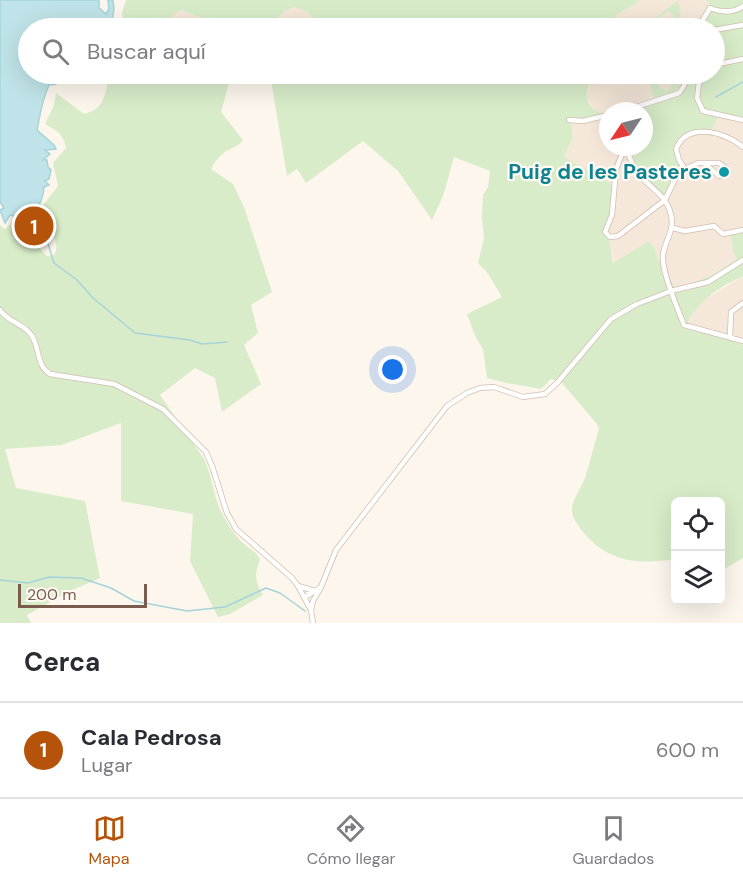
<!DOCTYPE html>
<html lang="es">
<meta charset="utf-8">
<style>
body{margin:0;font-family:"DM Sans",sans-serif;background:#f7f7f7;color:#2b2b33}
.controls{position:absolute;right:18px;bottom:18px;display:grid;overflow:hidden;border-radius:9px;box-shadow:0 6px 24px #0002}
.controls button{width:54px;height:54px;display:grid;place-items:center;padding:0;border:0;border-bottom:2px solid #e1e1e2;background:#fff;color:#2b2b33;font:30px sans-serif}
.compass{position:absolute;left:599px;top:102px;width:54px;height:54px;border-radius:50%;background:#fff;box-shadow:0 6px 24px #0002;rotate:235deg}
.scale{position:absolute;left:18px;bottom:15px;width:129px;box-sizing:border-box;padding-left:6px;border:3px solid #7a5c4d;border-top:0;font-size:16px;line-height:21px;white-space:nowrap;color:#7a5c4d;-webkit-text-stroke:4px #fffaf3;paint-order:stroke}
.you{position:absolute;left:393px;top:370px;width:21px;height:21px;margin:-15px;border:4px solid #fff;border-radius:50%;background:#1a73e8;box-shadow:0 0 0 9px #1a73e833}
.badge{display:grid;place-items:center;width:39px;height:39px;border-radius:50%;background:#b45309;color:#fff;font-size:20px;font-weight:700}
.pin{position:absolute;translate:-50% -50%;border:3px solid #fff;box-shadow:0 2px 6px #0006}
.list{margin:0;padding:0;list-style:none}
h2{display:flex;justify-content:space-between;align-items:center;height:78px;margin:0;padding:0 24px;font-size:26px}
h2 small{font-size:20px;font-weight:400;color:#7c7c81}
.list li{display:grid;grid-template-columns:39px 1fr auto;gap:18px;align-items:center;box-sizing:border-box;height:96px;padding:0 24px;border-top:2px solid #e1e1e2}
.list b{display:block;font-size:22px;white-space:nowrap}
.list p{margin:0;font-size:20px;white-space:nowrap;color:#7c7c81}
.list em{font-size:20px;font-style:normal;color:#7c7c81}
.icon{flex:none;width:33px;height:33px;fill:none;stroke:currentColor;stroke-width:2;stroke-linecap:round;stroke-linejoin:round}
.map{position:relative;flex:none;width:743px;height:623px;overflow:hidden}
.search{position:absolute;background:#fff;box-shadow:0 6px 24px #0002;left:18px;right:18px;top:18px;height:66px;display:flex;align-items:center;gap:15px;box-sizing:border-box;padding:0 21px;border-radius:33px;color:#7c7c81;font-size:22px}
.sheet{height:174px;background:#fff}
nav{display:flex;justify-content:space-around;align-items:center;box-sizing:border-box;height:84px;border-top:2px solid #e1e1e2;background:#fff;font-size:16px;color:#7c7c81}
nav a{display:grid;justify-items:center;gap:3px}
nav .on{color:#b45309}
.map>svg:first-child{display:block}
</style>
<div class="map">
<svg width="743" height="623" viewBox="0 0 743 623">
<rect width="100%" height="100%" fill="#fdf6ec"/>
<path fill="#f5e8da" d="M641 0H706L711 6H707L695 28H623L615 16Z
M294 7 307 12 314 19 306 28H281L278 18 285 11Z
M181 10 199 17 209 28H164L173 15Z
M160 74H192L183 80 174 83 164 80Z
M594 74H685L681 88 677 92 601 114 592 107 587 98V93Z
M719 115 743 120V144L730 135 712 129Z
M608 118V147H625L675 183 679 177 677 153 679 146 688 136 698 134H713L725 138 743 150V229L730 231 733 251 737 259 714 274 678 288 675 287 667 272 658 260 655 249 649 241 614 263 608 229 564 157 573 138 571 122 585 123Z
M743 276V345L729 339 684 329 689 317 702 301Z"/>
<path fill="#d8ecc9" d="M126 0H641L615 16 623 28H306L314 19 307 12 294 7 285 11 278 18 281 28H209L199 17 181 10 173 15 164 28H124L122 13Z
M706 0H743V120L719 115 712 129 730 135 743 144V150C729 136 693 123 680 145 678 149 677 149 678 153 679 159 685 165 688 170L679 177 669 196 661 197 645 183 625 147H644V111H639L640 109 632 111H614L656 98 653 96 648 74H656L654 81 659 85 658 87 667 91 675 82 674 74H679L682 84 672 94 681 88 685 74H714V28H695L707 5H710Z
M677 1C684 10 679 19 676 28H668L674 16 668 11 659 18 653 28H638L653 20Z
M110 74H160L164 80C177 87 184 75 195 74 209 71 226 74 240 74L231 76 221 112 243 140C238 147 231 148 225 152 218 157 215 162 211 169L233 184 244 207 272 292 251 305 258 333 244 345 261 384 222 412 215 378 195 368 160 395 204 459C213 477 213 499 224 517 229 526 236 537 244 544 251 550 256 551 260 560 254 574 255 582 263 595L230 614 218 617 190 561 193 514 121 501V423L62 445 5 449 16 488 85 501 100 578 70 591 27 615 31 623H0V225L5 229 13 222 19 226 47 256 54 255C62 243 47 225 40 215L44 204 58 186 53 163 66 148C63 133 57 131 45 124L54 105 56 93 84 114C107 108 104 93 110 74Z
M270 74H594C592 79 588 86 587 92 585 104 597 115 608 113V118L585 123 571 122 573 138 564 157 610 183 615 191 608 229 613 263 649 241 655 249 658 260 666 263 669 277 675 287 678 288 714 274 737 259 733 251 730 231 743 229V276C716 289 697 301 684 329L729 339 743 345V558L721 571 720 502H676L675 559C638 565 608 562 583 532 579 527 573 519 572 512 571 500 581 489 585 478 590 462 594 445 599 429L597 424 562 383 551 379 541 389 506 383 487 378 483 349 476 338 467 314 502 297 487 272 478 263 484 239 482 217 483 195 488 187 490 171 454 157 443 196 432 220 398 171 363 141 306 183 297 169 287 176Z"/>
<path fill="#fcefc7" d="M37 211 51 231 45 234 47 238 37 237 32 240 19 226 20 223Z"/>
<path fill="#bfe3e8" stroke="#a5d3da" stroke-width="1.5" d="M0 0H99V8L106 14 109 9 108 0H113L114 9 111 28H28V74H65L68 77 58 78 56 84 49 85C42 100 40 114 37 130L54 145 56 149 45 150 50 154 43 160H47L48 167 51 170 49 179 45 181 49 185 44 187C43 204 34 215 20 223L16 217 10 215 5 223 0 210 4 208 0 202Z"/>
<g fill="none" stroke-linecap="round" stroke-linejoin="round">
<path stroke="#a5d3da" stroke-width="1.5" d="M716 97 743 82
M36 212 41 221 54 263 77 280 93 298 135 333 190 340 202 344 227 342
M0 580 28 583 49 577 81 578 111 588 134 601 187 611 225 607 266 588 280 593 305 611"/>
<g stroke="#d1beb0" stroke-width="6">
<path id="minor" d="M698 28 710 8C721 12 733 14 743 6
M714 30 743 25
M714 65 743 59
M700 74 697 98 703 111 743 120
M700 82 705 74
M624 111 679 93 684 86 687 74
M569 120 583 121 608 115
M625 147 616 169 612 215 605 232 610 237 618 236 665 200 675 179 685 169 698 163H719L726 168 724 175 719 176 704 163
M626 147C629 157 634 168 640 176 652 189 667 196 671 215 675 230 665 240 663 255 661 271 678 309 684 325L743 341
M685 169 679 160 676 149C687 121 725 132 743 147
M673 228 685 231 714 226 723 234 743 230
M0 310C9 323 25 324 32 336 40 349 36 365 50 374L114 384 163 409 206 452 212 466 227 513 236 529 292 578 298 586 311 610
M730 337 731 312 743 303
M298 586 315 591
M305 597 321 587
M313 623 311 610 313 601 321 587 336 550 447 406 467 393 480 388 494 387 523 397 545 394 557 383 611 319 637 304 671 291 708 282 743 260"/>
</g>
<use href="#minor" stroke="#fff" stroke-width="4.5"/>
</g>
<circle fill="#0f9aa8" stroke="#fffaf3" stroke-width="2" cx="724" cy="172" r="6"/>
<g text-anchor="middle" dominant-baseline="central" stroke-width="4.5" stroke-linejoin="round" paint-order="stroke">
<g font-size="21" font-weight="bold" fill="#0d838f" stroke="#fffaf3" text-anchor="end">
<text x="712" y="172">Puig de les Pasteres</text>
</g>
</g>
</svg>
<div class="controls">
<button><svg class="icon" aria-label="locate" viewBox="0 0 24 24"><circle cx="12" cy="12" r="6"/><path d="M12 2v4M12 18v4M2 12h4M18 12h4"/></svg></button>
<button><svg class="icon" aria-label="layers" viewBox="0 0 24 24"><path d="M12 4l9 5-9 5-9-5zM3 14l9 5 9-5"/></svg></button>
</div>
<svg class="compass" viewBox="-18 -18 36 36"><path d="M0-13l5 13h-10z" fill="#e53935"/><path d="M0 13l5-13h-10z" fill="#7c7c81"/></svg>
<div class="scale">200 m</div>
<div class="you"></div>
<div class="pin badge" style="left:34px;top:226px">1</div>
<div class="search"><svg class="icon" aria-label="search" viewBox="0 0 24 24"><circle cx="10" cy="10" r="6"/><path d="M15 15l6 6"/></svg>Buscar aquí</div>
</div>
<section class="sheet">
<h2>Cerca<small></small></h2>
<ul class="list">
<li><span class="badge">1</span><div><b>Cala Pedrosa</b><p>Lugar</p></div><em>600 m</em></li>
</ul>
</section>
<nav>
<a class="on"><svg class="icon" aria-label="map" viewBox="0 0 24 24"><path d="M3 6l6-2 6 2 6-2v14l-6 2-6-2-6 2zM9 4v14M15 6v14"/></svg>Mapa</a>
<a><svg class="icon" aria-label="directions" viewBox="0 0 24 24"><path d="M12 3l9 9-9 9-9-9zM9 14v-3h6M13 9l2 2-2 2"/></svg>Cómo llegar</a>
<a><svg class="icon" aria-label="saved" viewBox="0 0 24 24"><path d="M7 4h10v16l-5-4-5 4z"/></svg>Guardados</a>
</nav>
